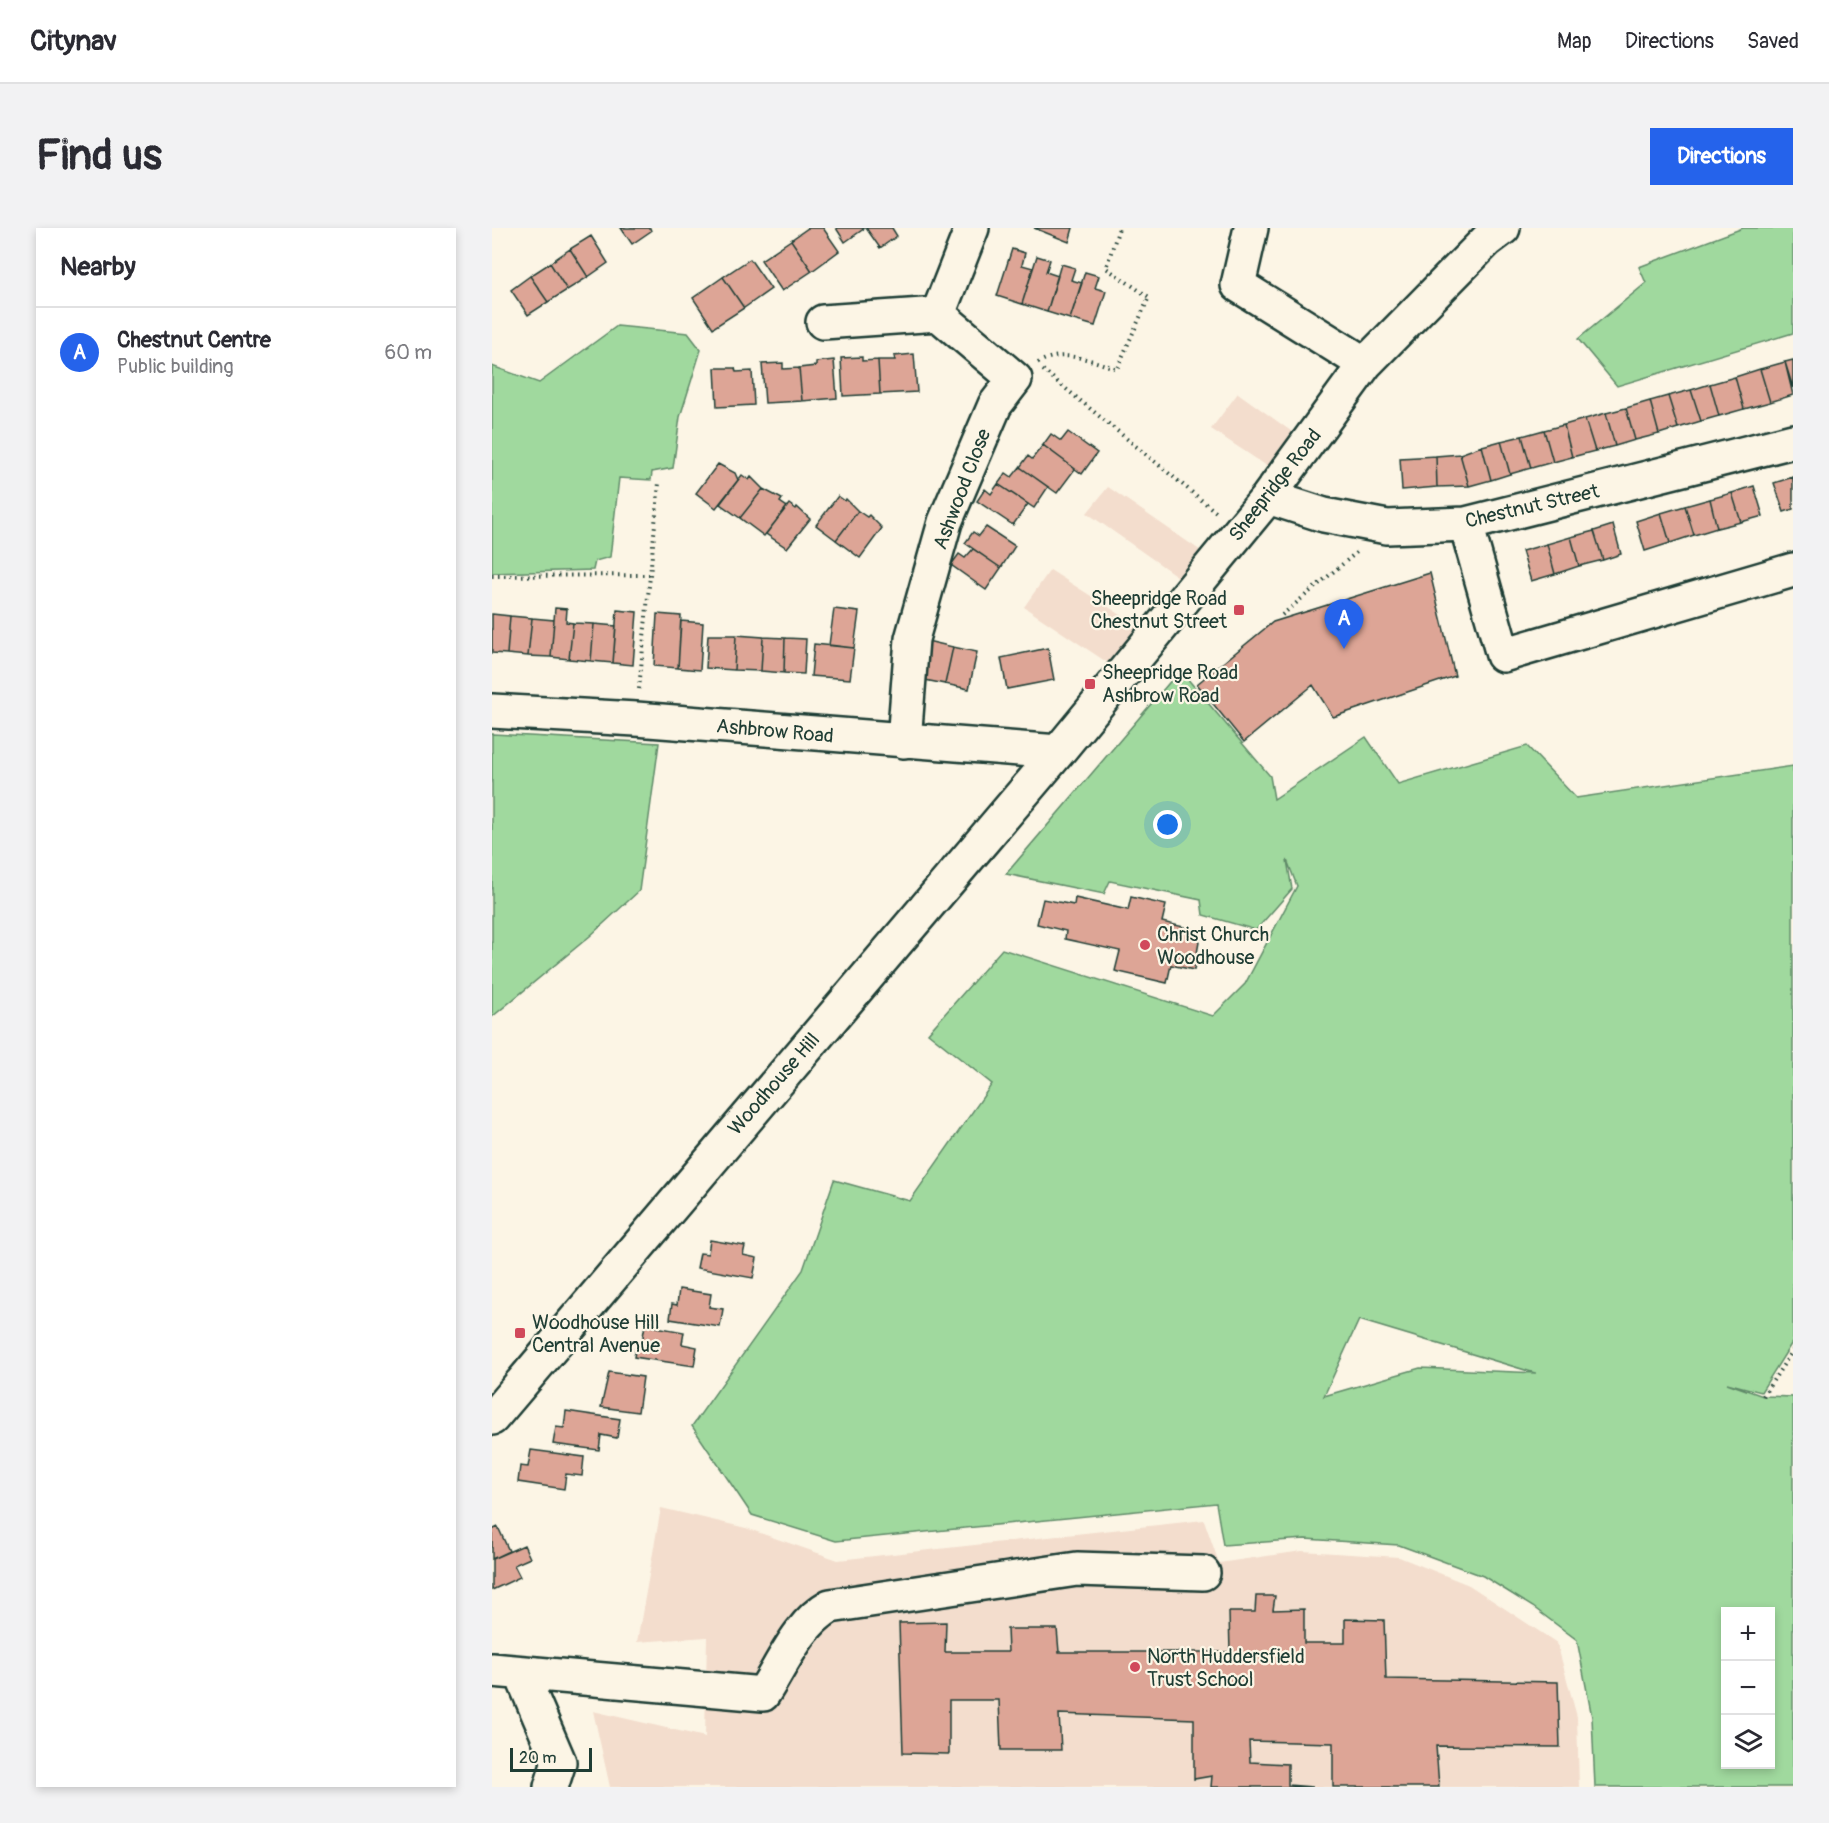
<!DOCTYPE html>
<meta charset="utf-8">
<style>
body{margin:0;font-family:Pangolin,sans-serif;background:#f2f2f3;color:#2b2b33}
.controls{position:absolute;right:18px;bottom:18px;display:grid;overflow:hidden;border-radius:0px;box-shadow:0 3px 9px #0003}
.controls button{width:54px;height:54px;display:grid;place-items:center;padding:0;border:0;border-bottom:2px solid #e1e1e2;background:#fff;color:#2b2b33;font:30px sans-serif}
.scale{position:absolute;left:18px;bottom:15px;width:82px;box-sizing:border-box;padding-left:6px;border:3px solid #1f3d34;border-top:0;font-size:16px;line-height:21px;white-space:nowrap;color:#1f3d34;-webkit-text-stroke:4px #fcf5e5;paint-order:stroke}
.you{position:absolute;left:676px;top:597px;width:21px;height:21px;margin:-15px;border:4px solid #fff;border-radius:50%;background:#1a73e8;box-shadow:0 0 0 9px #1a73e833}
.badge{display:grid;place-items:center;width:39px;height:39px;border-radius:50%;background:#2563eb;color:#fff;font-size:20px;font-weight:700}
.pin{position:absolute;translate:-50% -50px;filter:drop-shadow(0 2px 3px #0008)}
.pin::after{content:'';position:absolute;top:32px;width:21px;height:18px;background:inherit;clip-path:polygon(0 0,100% 0,50% 100%)}
.list{margin:0;padding:0;list-style:none}
h2{display:flex;justify-content:space-between;align-items:center;height:78px;margin:0;padding:0 24px;font-size:26px}
h2 small{font-size:20px;font-weight:400;color:#7c7c81}
.list li{display:grid;grid-template-columns:39px 1fr auto;gap:18px;align-items:center;box-sizing:border-box;height:90px;padding:0 24px;border-top:2px solid #e1e1e2}
.list b{display:block;font-size:22px;white-space:nowrap}
.list p{margin:0;font-size:20px;white-space:nowrap;color:#7c7c81}
.list em{font-size:20px;font-style:normal;color:#7c7c81}
.icon{flex:none;width:33px;height:33px;fill:none;stroke:currentColor;stroke-width:2;stroke-linecap:round;stroke-linejoin:round}
.map{position:relative;flex:none;width:1301px;height:1559px;overflow:hidden;border-radius:0px}
header{display:flex;align-items:center;gap:36px;box-sizing:border-box;height:84px;padding:0 30px;background:#fff;border-bottom:2px solid #e1e1e2}
header strong{font-size:28px}
nav{display:flex;gap:33px;margin-inline-start:auto;font-size:21px}
.intro{display:flex;align-items:center;justify-content:space-between;box-sizing:border-box;height:144px;padding:0 36px}
h1{margin:0;font-size:42px}
.button{padding:15px 27px;border-radius:0px;background:#2563eb;color:#fff;font-size:21px;font-weight:700}
main{display:flex;gap:36px;padding:0 36px}
aside{flex:1;background:#fff;border-radius:0px;box-shadow:0 3px 9px #0003}
.map>svg:first-child{display:block}
</style>
<header>
<strong>Citynav</strong>
<nav><a>Map</a><a>Directions</a><a>Saved</a></nav>
</header>
<div class="intro"><h1>Find us</h1><a class="button">Directions</a></div>
<main>
<aside>
<h2>Nearby<small></small></h2>
<ul class="list">
<li><span class="badge">A</span><div><b>Chestnut Centre</b><p>Public building</p></div><em>60 m</em></li>
</ul>
</aside>
<div class="map">
<svg width="1301" height="1559" viewBox="0 0 1301 1559">
<rect width="100%" height="100%" fill="#fcf5e5"/>
<filter id="ink" filterUnits="userSpaceOnUse"><feTurbulence type="fractalNoise" baseFrequency=".0167" numOctaves="2"/><feDisplacementMap in="SourceGraphic" scale="12" xChannelSelector="R" yChannelSelector="G"/><feConvolveMatrix kernelMatrix="1 2 1 2 8 2 1 2 1" color-interpolation-filters="sRGB"/></filter>
<g filter="url(#ink)">
<path fill="#f3ddcd" d="M746 165 803 206 778 240 719 201Z
M616 259 712 325 689 351 595 285Z
M558 342 648 399 619 437 532 379Z
M169 1280 254 1300 346 1332 712 1292 727 1335 810 1323 907 1329 977 1357 1065 1415 1085 1489 1087 1559H118L101 1483 213 1509 215 1409 145 1414Z"/>
<path fill="#a0d99e" stroke="#608b69" stroke-width="1.5" fill-rule="evenodd" d="M1251 0H1301V105L1125 158 1086 111 1154 55 1147 39Z
M125 98 196 105 209 122 188 189 181 240 160 244 159 252 127 250 118 329 103 333 101 342 0 345V138L47 155Z
M688 442 778 548 782 571 874 509 906 556 1035 518 1084 570 1301 538V1113L1269 1164 1235 1155 1271 1168 1301 1169V1559H1103L1100 1489 1085 1412 1041 1379 991 1348 907 1317 813 1311 731 1317 724 1275 344 1313 260 1287 200 1198 311 1042 342 952 418 973 500 856 436 805 510 721 721 788 753 756 805 658 795 632 800 661 764 702 711 687 709 672 618 653 612 666 514 646ZM867 1092 1043 1145H1044L928 1140 832 1168ZM1234 1384H1278V1536H1234Z
M0 506 167 515 147 663 98 708 0 789Z"/>
<path fill="#dda596" stroke="#1f3d34" stroke-width="1.5" d="M129 0H158L159 3 140 16Z
M316 0H331L347 23 320 43 299 12Z
M344 0H373L353 14Z
M374 0H400L405 8 388 20Z
M542 0H581L577 14Z
M99 8 116 35 96 49 78 21Z
M299 12 320 43 290 63 269 32Z
M78 21 96 49 75 62 58 35Z
M520 21 533 25 530 37 541 40 530 76 505 68Z
M545 28 558 32 554 44 566 48 555 84 530 76Z
M258 31 279 61 252 80 231 49Z
M58 35 75 62 56 74 38 48Z
M569 36 583 40 579 52 590 55 578 91 555 84Z
M593 44 607 48 603 60 614 63 603 98 578 91Z
M38 48 56 74 36 87 19 62Z
M231 49 252 80 221 100 201 70Z
M422 126 425 164 388 166 386 132H403L402 128Z
M370 129V133L386 132 388 166 351 168 349 130Z
M342 132 345 170 310 173 307 140 324 138V134Z
M1301 132V160L1293 134Z
M1293 134 1301 167 1278 174 1268 141Z
M291 135V141L307 140 310 173 273 175 270 136Z
M223 140H243L244 144 260 143 262 177 225 179Z
M1268 141 1278 174 1252 181 1243 149Z
M1243 149 1252 181 1227 188 1218 156Z
M1218 156 1227 188 1209 193 1199 162Z
M1199 162 1209 193 1186 200 1176 168Z
M1176 168 1186 200 1167 206 1158 173Z
M1158 173 1167 206 1143 212 1134 180Z
M1134 180 1143 212 1123 218 1114 185Z
M1114 185 1123 218 1103 223 1093 191Z
M1093 191 1103 223 1080 229 1072 197Z
M1072 197 1080 229 1061 234 1052 202Z
M1052 202 1061 234 1039 240 1030 208Z
M576 204 605 225 590 246 551 217 559 206 569 213Z
M1030 208 1039 240 1018 246 1009 213Z
M1009 213 1018 246 999 252 990 218Z
M551 217 583 241 565 265 528 239 536 228 540 231Z
M990 218 999 252 977 258 968 226Z
M968 226 977 258 945 259 944 228Z
M944 228 945 259 910 262 908 230Z
M226 236 243 245 246 252 224 280 204 265Z
M528 239 556 259 542 280 506 256 514 245 520 249Z
M250 247 257 252 259 249 271 261 248 290 228 276Z
M1301 249V281L1292 284 1282 255Z
M506 256 536 276 521 297 485 273 493 261 499 266Z
M1262 258 1271 288 1249 294 1240 265Z
M271 261 290 271 288 274 295 279 272 308 248 290Z
M1240 265 1249 294 1225 300 1218 271Z
M346 268 353 273 354 271 366 283 344 312 324 297Z
M1218 271 1225 300 1202 307 1193 278Z
M297 276 304 281 305 279 318 291 295 320 274 306Z
M1193 278 1202 307 1178 315 1169 285Z
M366 283 375 289 377 287 390 300 368 330 344 312Z
M1169 285 1178 315 1153 323 1144 293Z
M1121 297 1129 326 1111 332 1102 303Z
M494 299 523 318 509 340 473 315 481 304 487 308Z
M1102 303 1111 332 1087 338 1079 309Z
M1079 309 1087 338 1063 346 1055 316Z
M1055 316 1063 346 1039 353 1030 323Z
M481 321 509 340 494 362 459 337 467 326 473 330Z
M938 345 963 448 841 489 821 457 752 514 705 456 781 394Z
M63 380 75 381 74 394 81 395 77 431 59 429Z
M342 381 367 384 362 420 337 417Z
M125 382 145 384 141 437 121 435Z
M0 386 18 388 15 426 0 425Z
M165 386 189 388 186 440 162 438Z
M18 388 40 390 36 428 15 426Z
M40 390 62 392 59 429 36 428Z
M189 393 211 395 208 442 186 440Z
M81 395 102 396 99 433 77 431Z
M102 396 124 398 121 435 99 433Z
M216 407H244L242 442 214 440Z
M244 407 271 409 269 443 242 442Z
M271 409 293 410 292 445 269 443Z
M293 410 314 411 312 446 292 445Z
M431 412 461 419 453 456 423 450Z
M322 416 362 420 358 451 319 448Z
M461 419 485 424 477 461 453 456Z
M556 420 562 452 515 461 509 430Z
M639 669 674 677 670 694 709 703 702 742 679 737 675 755 623 743 628 723 573 711 574 703 545 696 551 671 582 677 583 670 636 682Z
M218 1012 253 1018 251 1027 265 1030 261 1050 205 1040 208 1025 216 1026Z
M187 1061 219 1066 217 1079 231 1081 228 1099 178 1091 180 1076 185 1077Z
M153 1097 192 1104 190 1116 205 1119 202 1138 142 1129 145 1113 150 1114Z
M117 1144 151 1149 146 1184 109 1179Z
M74 1183 128 1191 125 1210 109 1207 107 1222 61 1216 64 1199 72 1200Z
M39 1222 92 1229 90 1248 74 1246 72 1261 26 1254 28 1238 36 1239Z
M6 1299 17 1323 0 1331V1302Z
M32 1317 38 1330 22 1337 28 1349 0 1362V1331Z
M764 1368H783L781 1382 812 1381V1415H853V1391L892 1392 894 1451 1066 1454 1068 1519 944 1518 947 1559H841V1515L757 1513 758 1534 796 1536V1557L821 1559H719L720 1548 702 1551V1491L567 1486 569 1522H509L507 1472H457V1526L411 1525 407 1395 454 1394 453 1424H516L515 1401H565L567 1424H738L737 1384H763Z"/>
<g fill="none" stroke-linecap="round" stroke-linejoin="round">
<g stroke="#1f3d34" stroke-width="38">
<path id="minor" d="M759 0 746 57 873 136
M331 94 446 86
M776 269 832 287 895 299 974 296 1301 213
M974 296 1011 427 1301 342
M0 483 144 491 566 524
M412 513 420 411 453 294 503 177 523 151 446 86 480 0
M0 1190 566 524 776 269 873 136 995 12 1011 0
M0 1442 271 1466C290 1437 307 1395 338 1378L585 1341 711 1345
M29 1445 67 1534 59 1559"/>
</g>
<path stroke="#1f3d34" stroke-width="4" stroke-dasharray="1.5 4.5" stroke-linecap="butt" d="M546 135C569 120 602 133 625 141L657 69 614 40 627 0
M551 142 724 284
M0 348 157 347
M790 387 865 324
M147 461 167 255
M1271 1168 1301 1122"/>
<use href="#minor" stroke="#fcf5e5" stroke-width="33"/>
</g>
</g>
<g fill="#d1495b" stroke="#fcf5e5" stroke-width="2">
<rect x="741" y="376" width="12" height="12" rx="3"/>
<rect x="592" y="450" width="12" height="12" rx="3"/>
<circle cx="653" cy="717" r="6"/>
<rect x="22" y="1099" width="12" height="12" rx="3"/>
<circle cx="643" cy="1439" r="6"/>
</g>
<g text-anchor="middle" dominant-baseline="central" stroke-width="4.5" stroke-linejoin="round" paint-order="stroke">
<g font-size="20" fill="#1f3d34" stroke="#fcf5e5">
<text transform="translate(783 257) rotate(-52)">Sheepridge Road</text>
<text transform="translate(470 261) rotate(-69)">Ashwood Close</text>
<text transform="translate(1040 278) rotate(-13)">Chestnut Street</text>
<text transform="translate(283 503) rotate(5)">Ashbrow Road</text>
<text transform="translate(282 856) rotate(-49)">Woodhouse Hill</text>
</g>
<g font-size="20" fill="#1f3d34" stroke="#fcf5e5" text-anchor="start">
<text x="735" y="370" text-anchor="end">Sheepridge Road<tspan x="735" dy="23">Chestnut Street</tspan></text>
<text x="610" y="444">Sheepridge Road<tspan x="610" dy="23">Ashbrow Road</tspan></text>
<text x="665" y="706">Christ Church<tspan x="665" dy="23">Woodhouse</tspan></text>
<text x="40" y="1094">Woodhouse Hill<tspan x="40" dy="23">Central Avenue</tspan></text>
<text x="655" y="1428">North Huddersfield<tspan x="655" dy="23">Trust School</tspan></text>
</g>
</g>
</svg>
<div class="controls">
<button>+</button>
<button>−</button>
<button><svg class="icon" aria-label="layers" viewBox="0 0 24 24"><path d="M12 4l9 5-9 5-9-5zM3 14l9 5 9-5"/></svg></button>
</div>
<div class="scale">20 m</div>
<div class="you"></div>
<div class="pin badge" style="left:852px;top:421px">A</div>
</div>
</main>
